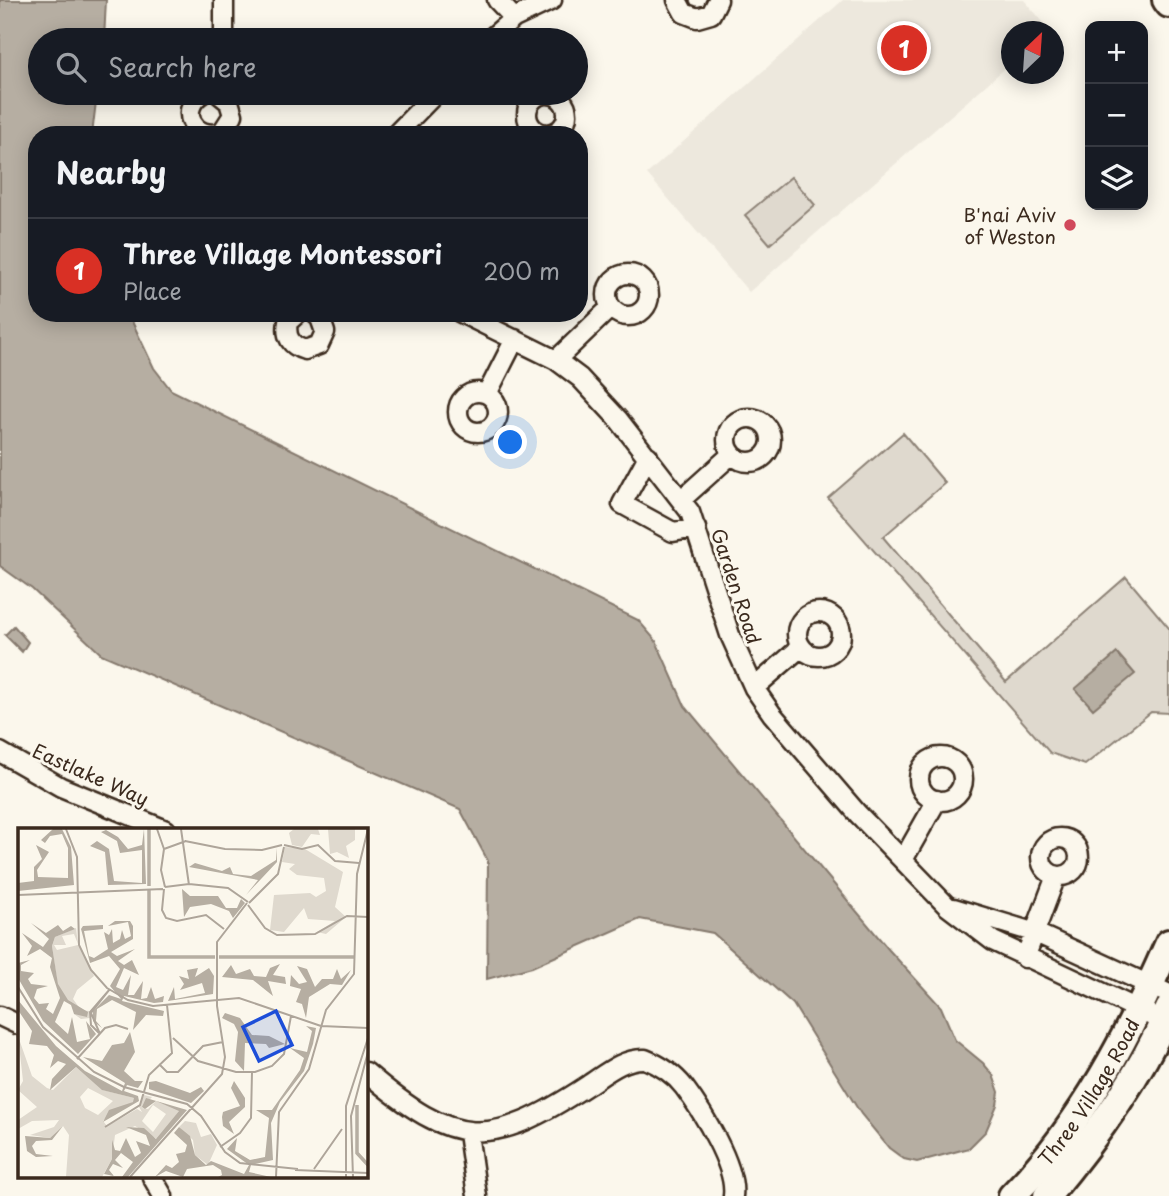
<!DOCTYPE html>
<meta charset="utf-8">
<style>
body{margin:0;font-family:"Playpen Sans",sans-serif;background:#20242c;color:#f1f3f6}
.controls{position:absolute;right:21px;top:21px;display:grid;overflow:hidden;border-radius:14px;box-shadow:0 4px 18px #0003}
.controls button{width:63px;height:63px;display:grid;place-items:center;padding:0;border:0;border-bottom:2px solid #363941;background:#171b24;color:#f1f3f6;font:35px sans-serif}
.compass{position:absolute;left:1001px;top:21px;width:63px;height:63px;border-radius:50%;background:#171b24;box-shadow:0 4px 18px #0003;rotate:25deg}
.you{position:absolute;left:511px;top:443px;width:24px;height:24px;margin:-18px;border:5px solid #fff;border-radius:50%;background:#1a73e8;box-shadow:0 0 0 10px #1a73e833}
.badge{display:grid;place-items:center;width:46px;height:46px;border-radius:50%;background:#d93025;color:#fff;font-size:23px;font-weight:700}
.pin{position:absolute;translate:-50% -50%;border:4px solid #fff;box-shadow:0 2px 7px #0006}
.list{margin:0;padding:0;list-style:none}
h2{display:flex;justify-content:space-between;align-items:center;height:91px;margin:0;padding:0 28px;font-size:30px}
h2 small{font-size:23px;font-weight:400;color:#9ea1a6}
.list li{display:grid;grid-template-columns:46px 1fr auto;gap:21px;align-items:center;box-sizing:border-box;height:105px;padding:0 28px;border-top:2px solid #363941}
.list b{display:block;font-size:26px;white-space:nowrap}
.list p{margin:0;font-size:23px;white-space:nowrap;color:#9ea1a6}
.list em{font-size:23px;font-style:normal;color:#9ea1a6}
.icon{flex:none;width:38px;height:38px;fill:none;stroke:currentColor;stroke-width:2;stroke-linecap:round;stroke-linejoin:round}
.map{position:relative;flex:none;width:1169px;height:1196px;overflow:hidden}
.search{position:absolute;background:#171b24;box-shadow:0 4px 18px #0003;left:28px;top:28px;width:560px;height:77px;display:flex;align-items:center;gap:18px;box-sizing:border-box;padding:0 24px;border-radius:38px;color:#9ea1a6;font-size:26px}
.panel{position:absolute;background:#171b24;box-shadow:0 4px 18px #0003;left:28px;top:126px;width:560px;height:196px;border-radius:28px}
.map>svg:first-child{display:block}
</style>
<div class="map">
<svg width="1169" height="1196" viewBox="0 0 1169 1196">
<rect width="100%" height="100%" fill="#fbf7ec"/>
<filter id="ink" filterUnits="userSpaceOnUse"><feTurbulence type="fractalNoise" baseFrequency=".0143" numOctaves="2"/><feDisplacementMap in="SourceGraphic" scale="14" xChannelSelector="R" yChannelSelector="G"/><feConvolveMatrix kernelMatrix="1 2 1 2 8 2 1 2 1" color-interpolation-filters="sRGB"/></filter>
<g filter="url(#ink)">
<path fill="#ede8dd" d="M843 0H1024L1050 30 1012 32 1011 63 749 292 647 174Z"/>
<path fill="#dfd9ce" stroke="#8d8276" stroke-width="2" d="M791 177 815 205 770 244 745 215Z
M903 433 945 483 883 537 1006 682 1126 577 1169 628V713L1151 712 1085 765 1050 753 828 498Z"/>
<path fill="#b6aea2" stroke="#85796d" stroke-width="2" d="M0 0H106L104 40H40V93H97L92 135H37V313H128L154 368 171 390 638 620 656 641 685 706 889 950 941 1007 955 1040 983 1063 993 1075 999 1092 997 1105 986 1131 969 1148 917 1162 904 1159 889 1148 861 1114 793 1004 713 933 640 919 532 967 487 979 488 861 460 809 101 654 32 589 0 566Z
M14 626 28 642 22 652 5 635Z
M1117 653 1135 674 1093 709 1075 689Z"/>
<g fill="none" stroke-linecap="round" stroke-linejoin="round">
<g stroke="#3b2a1e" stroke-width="23">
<path id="street" d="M224 0V40
M497 0 514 18
M677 0 684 13 697 18 711 14 718 0
M292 40H296
M489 40 514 18 552 0
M203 93C177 108 193 142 222 132L233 115 229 102 218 93
M527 114a20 20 0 1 1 40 0a20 20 0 1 1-40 0Z
M395 135 436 93
M607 295a21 21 0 1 1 42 0a21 21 0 1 1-42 0Z
M298 313 288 322C285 337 291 346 305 350L319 345 325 332 320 318 314 313
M461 313 556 360 580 378 618 419 690 512 730 635 754 688 772 714 858 814 947 906 993 941 1169 1024
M556 360 611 307
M458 412a20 20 0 1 1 40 0a20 20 0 1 1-40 0Z
M487 394 515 339
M727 440a22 22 0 1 1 44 0a22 22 0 1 1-44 0Z
M648 456 622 504 673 532 696 528
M682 499 732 454
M797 634a22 22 0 1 1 44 0a22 22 0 1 1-44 0Z
M754 688 801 647
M0 752 61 787 166 830
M919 779a22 22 0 1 1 44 0a22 22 0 1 1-44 0Z
M1041 857a19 19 0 1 1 38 0a19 19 0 1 1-38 0Z
M903 860 937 800
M954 908 1036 933 1169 994
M1025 958 1056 876
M0 1016 19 1025
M366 1072C455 1148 489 1150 588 1085 605 1074 623 1058 645 1059 660 1065 674 1074 684 1087 702 1111 737 1167 733 1196
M468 1133 477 1196
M152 1177 163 1196"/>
</g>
<g stroke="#3b2a1e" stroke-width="32">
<g id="secondary">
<path d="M1166 0 1169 4"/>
<path id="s1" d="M1012 1196C1083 1124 1129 1034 1169 943"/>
<path d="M1047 1196C1093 1141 1141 1076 1169 1009"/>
</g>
</g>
<use href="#street" stroke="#fbf7ec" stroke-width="18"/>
<use href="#secondary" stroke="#fbf7ec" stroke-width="26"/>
</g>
</g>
<circle fill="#d1495b" stroke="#fbf7ec" stroke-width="2.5" cx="1070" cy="225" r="7"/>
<g text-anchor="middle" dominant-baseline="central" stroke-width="6" stroke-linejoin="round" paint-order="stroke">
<g font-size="19" fill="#3b2a1e" stroke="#fbf7ec" text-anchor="end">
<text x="1056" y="214">B'nai Aviv<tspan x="1056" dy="22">of Weston</tspan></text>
</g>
<g font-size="19" fill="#3b2a1e" stroke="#fbf7ec">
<text transform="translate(737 586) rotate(72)">Garden Road</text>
<text transform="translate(91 774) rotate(24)">Eastlake Way</text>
<text stroke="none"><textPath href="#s1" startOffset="130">Three Village Road</textPath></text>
</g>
</g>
<g transform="translate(18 828)">
<rect width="350" height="350" fill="#fbf7ec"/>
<path d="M276 1H300L302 7 293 6 284 19 274 17 271 5ZM310 1H337V12L328 18 331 30 319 24 312 26ZM267 19 287 21 325 44 317 79 328 89 308 106 299 104 317 93 290 91 286 80 266 104 252 102 256 67 292 65 298 69 308 63 306 50 279 47 271 41 277 36 264 34ZM58 100 60 116 56 106 44 108 48 117H36L39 122 60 117 76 148 59 162 55 171 63 182 71 183 72 190 63 191 56 186 66 184 50 173 40 158 34 118 37 109ZM0 208 14 248 29 260 35 262 58 239 85 262 116 270V274L95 282 85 293 89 298 119 281 124 284 121 279 126 267 134 269 124 280 130 281 138 273 162 282 139 311 117 298 97 307 94 331 84 349H48L51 307 45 298 32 310 12 307 36 299 41 292 14 293 0 301V292L19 279 0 262 5 253ZM70 260 95 273 80 287 67 280 62 269ZM135 277 148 286 135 304 124 293ZM167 293 178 295 183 309 193 306 199 317 190 337 177 327 175 312 161 299Z" fill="#dfd9ce" fill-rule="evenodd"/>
<path d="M35 1H44L53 19 56 57 0 63V55L16 53V39L24 31 18 17 31 24 19 42 20 49 50 50V20L44 6 32 8 27 15 23 12ZM126 1 128 56 90 57 87 24 72 18 79 13 91 21 96 53 124 55V22L102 25 99 13 83 4 88 2 100 9 110 21 124 17ZM259 20V34L228 67 240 52 171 39 177 35 204 43 212 39 215 46 233 48 258 32ZM164 61 172 68H200L208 80H219L223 71 227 75 215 90 211 83 193 76 172 79 166 89ZM97 93H112L115 98V111L93 124 99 128 117 121 100 133 106 137 114 132 121 147 106 140 98 159 105 162 113 147 110 167H116L125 153 123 171 129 170 133 159 137 171 146 168 145 174 136 175 106 168 104 173 146 183 145 188 128 187 115 202 118 184 94 172 79 181 78 193 84 200 75 193V183L91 167 103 171 92 158 102 141 91 128 72 135 63 101 65 98 85 97V101L66 103 71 128 76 130 90 121 86 104 91 107 94 101 95 115 102 111 104 102 107 111 113 108 110 94 90 98ZM13 95 28 105 40 97 45 103 53 98 57 101 37 109 34 118 40 156 50 172 70 184 69 189 56 186 53 177 46 173 37 194 50 206 54 189 59 214 72 211 68 193 78 206 60 226 25 193 0 150V135L12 132 3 137V143L16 145 10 151 13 156 30 158 19 161 16 170 21 176 31 175 28 181 35 186 42 170 32 139 34 130 22 121 9 128 14 118 4 105 25 119 31 111ZM262 136 255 147 267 149 268 156 250 153 255 168 235 152 204 149 213 137 218 146 232 141 236 148 248 149 252 140ZM279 138 289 141 297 159 304 151H315L319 141 323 151 333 142 324 157 312 156 291 169 288 190 284 176 278 174 283 161 272 158 273 147 281 156 289 154ZM180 140 177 149 191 140 196 148 195 166 150 173 156 159 157 171 187 165 184 155 162 162 166 156 161 148 171 151 169 142ZM0 172 38 218 67 243 104 263 107 255 65 229 84 233 94 217 106 215 112 204 117 224 106 243 117 253H125L120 260 109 257 106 263 120 268 121 273 85 294 91 282 115 274 116 270 84 262 58 239 32 262 34 251 48 236 40 233 32 240 36 227 29 218 11 216 14 203 0 182ZM207 185 222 190 234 207 251 208 267 216 251 220 248 216 227 215 226 243 217 233 220 204 216 196 204 190ZM288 198 298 200 295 216 286 243 262 274 253 295 255 332 233 337 231 344 253 349H200L204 347 203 342 195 337 169 341 165 349 148 343 137 349 148 337 154 340 161 334 158 326 167 324 169 317 156 305 161 299 172 308 177 327 188 337 193 333 226 346 231 337 209 321 219 310 217 323 232 332 247 329 251 290 238 282H254L282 242 286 230 272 220 289 224 294 203ZM138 253 172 265 183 259 186 263 173 275 131 261V254ZM216 253 227 270V279L211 294 216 306 205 298 204 289 205 284 222 278 213 260ZM128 270 169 282 110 349H104L115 334 103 325 97 332 105 340 95 336 91 342 96 348 86 346 94 331V312L97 322 102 323 108 310 117 329 123 325 118 313 132 318 128 307 108 299 126 300 138 311 161 283 138 273 127 281 124 279ZM45 298 34 312 18 313 14 318 18 326 35 328 18 329 9 323 7 308 32 310Z" fill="#b6aea2"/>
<path fill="none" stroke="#b6aea2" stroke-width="3.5" d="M131 1V58M131 62V129H197M201 129H336M339 277V325L350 337"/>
<path fill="none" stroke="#aea59a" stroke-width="2" d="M48 1 59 29 61 117 73 142 89 160 110 172 135 178 221 170 303 198M139 1 146 21 143 42 147 59M163 1 171 57M167 13 207 21 244 22 264 17M266 17 284 21 300 17 317 33 341 35M146 21 168 13M147 59 171 56 210 60 230 74M146 61 144 82 148 90 159 93 188 87 206 101M0 67 145 61M231 75 260 46 266 19M230 77 247 100 259 107 297 106 329 88 350 89M0 159 25 199 76 244 106 259 169 276 183 288 207 324 222 335 280 341M92 161 73 185 82 206 73 197 72 184ZM303 198 350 200M155 210 180 233 218 244H237L254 238 266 226 273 188M59 231 87 200 98 197 110 201M141 236 149 244H160L185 218 205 214M87 299 122 277 131 247 154 225 149 177M202 319 222 305 233 290 234 244M296 341 324 301M277 342 350 345M112 349 204 246 207 229 199 178V114L229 75M258 349 261 284 291 241 308 182 336 146 339 46 350 1M328 349V278L350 210M335 349 333 288 350 224"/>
<path fill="#1d4ed8" fill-opacity="0.15" stroke="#1d4ed8" stroke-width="3.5" d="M258 183 274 217 241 233 225 199Z"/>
<rect width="350" height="350" fill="none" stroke="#3b2a1e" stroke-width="3.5"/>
</g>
</svg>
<div class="controls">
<button>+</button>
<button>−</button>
<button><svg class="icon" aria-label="layers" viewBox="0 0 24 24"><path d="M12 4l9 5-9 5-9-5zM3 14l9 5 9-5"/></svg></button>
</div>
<svg class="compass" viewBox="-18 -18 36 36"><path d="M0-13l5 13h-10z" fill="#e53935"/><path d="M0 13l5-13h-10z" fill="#9ea1a6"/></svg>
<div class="you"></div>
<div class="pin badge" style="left:904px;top:48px">1</div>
<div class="search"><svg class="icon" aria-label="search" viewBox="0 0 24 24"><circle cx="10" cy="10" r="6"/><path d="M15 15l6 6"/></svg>Search here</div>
<section class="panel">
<h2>Nearby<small></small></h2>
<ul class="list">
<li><span class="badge">1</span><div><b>Three Village Montessori</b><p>Place</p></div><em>200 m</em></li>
</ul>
</section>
</div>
